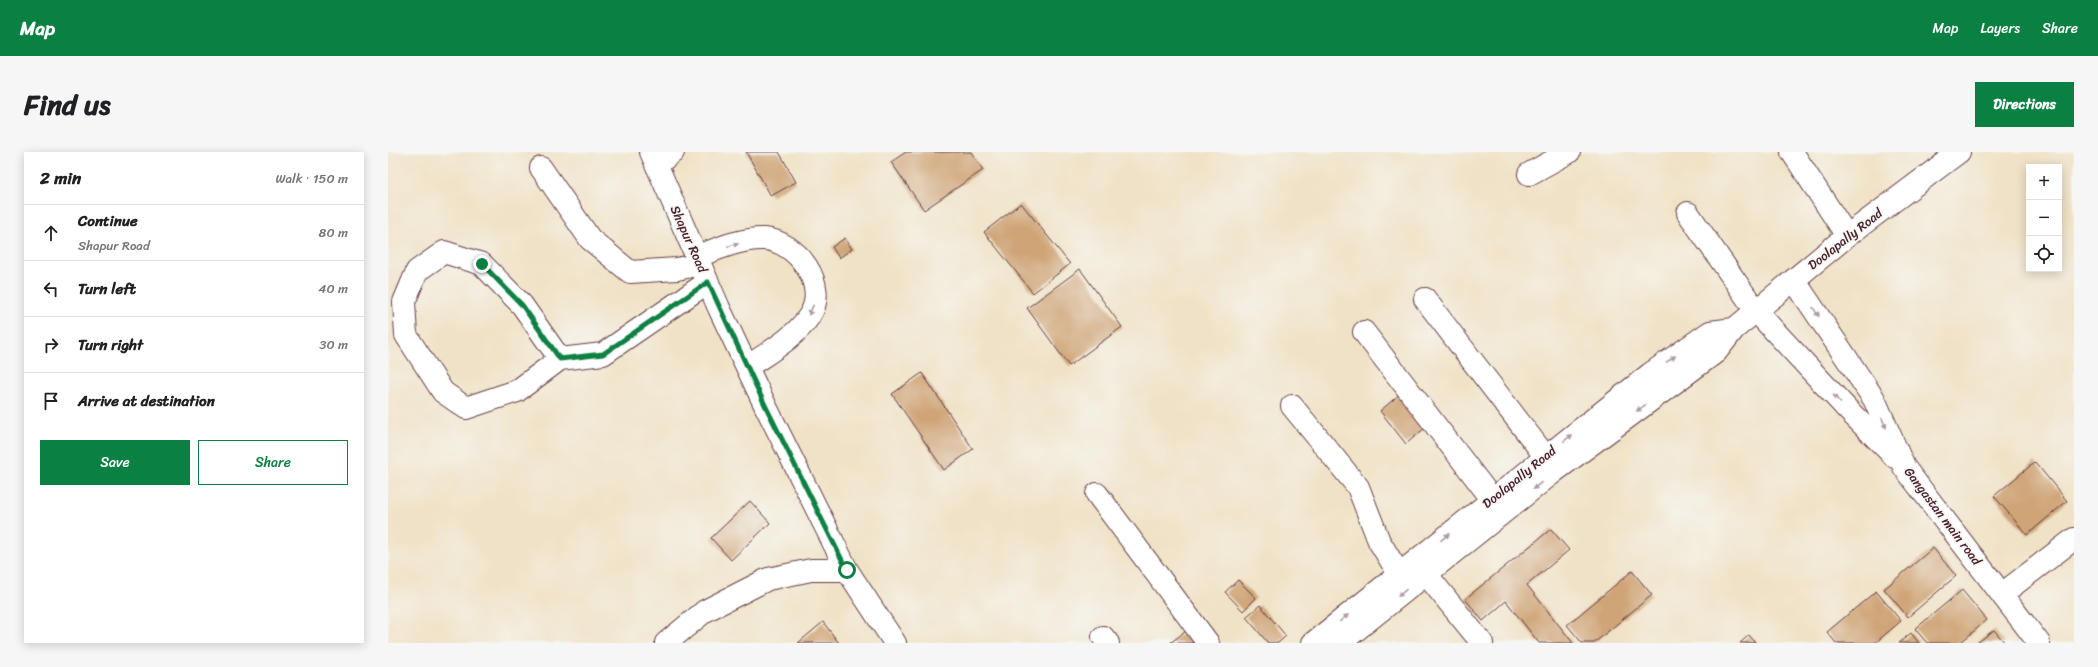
<!DOCTYPE html>
<meta charset="utf-8">
<style>
body{margin:0;font-family:Sriracha,sans-serif;background:#f6f6f6;color:#202124}
.controls{position:absolute;right:12px;top:12px;display:grid;overflow:hidden;border-radius:0px;box-shadow:0 2px 10px #0003}
.controls button{width:36px;height:36px;display:grid;place-items:center;padding:0;border:0;border-bottom:1px solid #e0e0e0;background:#fff;color:#202124;font:20px sans-serif}
.stop{position:absolute;width:12px;height:12px;margin:-9px;border:3px solid #0b8043;border-radius:50%;background:#fff}
.stop.end{background:#0b8043;border-color:#fff;box-shadow:0 1px 4px #0008}
.list{margin:0;padding:0;list-style:none}
h2{display:flex;justify-content:space-between;align-items:center;height:52px;margin:0;padding:0 16px;font-size:17px}
h2 small{font-size:13px;font-weight:400;color:#757577}
.list li{display:grid;grid-template-columns:26px 1fr auto;gap:12px;align-items:center;box-sizing:border-box;height:56px;padding:0 16px;border-top:1px solid #e0e0e0}
.list b{display:block;font-size:15px;white-space:nowrap}
.list p{margin:0;font-size:13px;white-space:nowrap;color:#757577}
.list em{font-size:13px;font-style:normal;color:#757577}
.actions{display:flex;gap:8px;padding:12px 16px}
.actions a{flex:1;padding:9px 0;border:1px solid #0b8043;border-radius:0px;text-align:center;font-size:14px;color:#0b8043}
.actions .main{background:#0b8043;color:#fff}
.icon{flex:none;width:22px;height:22px;fill:none;stroke:currentColor;stroke-width:2;stroke-linecap:round;stroke-linejoin:round}
.map{position:relative;flex:none;width:1686px;height:491px;overflow:hidden;border-radius:0px}
header{display:flex;align-items:center;gap:24px;box-sizing:border-box;height:56px;padding:0 20px;background:#0b8043;color:#fff}
header strong{font-size:19px}
nav{display:flex;gap:22px;margin-inline-start:auto;font-size:14px}
.intro{display:flex;align-items:center;justify-content:space-between;box-sizing:border-box;height:96px;padding:0 24px}
h1{margin:0;font-size:28px}
.button{padding:10px 18px;border-radius:0px;background:#0b8043;color:#fff;font-size:14px;font-weight:700}
main{display:flex;gap:24px;padding:0 24px}
aside{flex:1;background:#fff;border-radius:0px;box-shadow:0 2px 10px #0003}
.map>svg:first-child{display:block}
</style>
<header>
<strong>Map</strong>
<nav><a>Map</a><a>Layers</a><a>Share</a></nav>
</header>
<div class="intro"><h1>Find us</h1><a class="button">Directions</a></div>
<main>
<aside>
<h2>2 min<small>Walk · 150 m</small></h2>
<ul class="list">
<li><svg class="icon" aria-label="ahead" viewBox="0 0 24 24"><path d="M12 20V5M6 11l6-6 6 6"/></svg><div><b>Continue</b><p>Shapur Road</p></div><em>80 m</em></li>
<li><svg class="icon" aria-label="left" viewBox="0 0 24 24"><path d="M17 20v-9H6M10 6l-5 5 5 5"/></svg><div><b>Turn left</b></div><em>40 m</em></li>
<li><svg class="icon" aria-label="right" viewBox="0 0 24 24"><path d="M7 20v-9h11M14 6l5 5-5 5"/></svg><div><b>Turn right</b></div><em>30 m</em></li>
<li><svg class="icon" aria-label="arrive" viewBox="0 0 24 24"><path d="M6 21V4h12l-3 4 3 4H6"/></svg><div><b>Arrive at destination</b></div></li>
</ul>
<div class="actions"><a class="main">Save</a><a>Share</a></div>
</aside>
<div class="map">
<svg width="1686" height="491" viewBox="0 0 1686 491">
<rect width="100%" height="100%" fill="#f6f6f2"/>
<filter id="ink" filterUnits="userSpaceOnUse"><feTurbulence type="fractalNoise" baseFrequency=".025" numOctaves="2"/><feDisplacementMap in="SourceGraphic" scale="8" xChannelSelector="R" yChannelSelector="G"/><feConvolveMatrix kernelMatrix="1 2 1 2 8 2 1 2 1" color-interpolation-filters="sRGB"/></filter>
<filter id="wash" filterUnits="userSpaceOnUse"><feTurbulence type="fractalNoise" baseFrequency=".012" numOctaves="4" result="noise"/><feDisplacementMap in="SourceGraphic" scale="16" xChannelSelector="R" yChannelSelector="G"/><feGaussianBlur stdDeviation="0.9" result="paint"/><feColorMatrix in="noise" values="0 0 0 0 0 0 0 0 0 0 0 0 0 0 0 0 0 1.4 0 .05"/><feComposite in="paint" operator="in"/></filter>
<g filter="url(#wash)">
<rect width="100%" height="100%" fill="#f0e2c6"/>
<g id="blocks">
<path fill="#cfa477" d="M358 0H391L408 30 383 44Z
M518 0H583L595 18 536 58 503 10Z
M633 51 682 112 645 141 596 80Z
M457 86 464 97 451 106 444 95Z
M692 117 734 175 681 214 639 156Z
M534 221 585 297 556 318 504 242Z
M1012 242 1038 275 1018 292 992 259Z
M1647 310 1679 349 1639 383 1606 344Z
M362 349 382 371 343 408 323 386Z
M1163 377 1181 398 1139 433 1185 491H1151L1118 449 1095 469 1077 447Z
M1545 396 1568 424 1520 465 1496 437Z
M1244 419 1264 443 1206 491H1194L1179 473Z
M850 428 868 446 855 459 837 440Z
M1574 438 1599 468 1572 491H1539L1527 477Z
M1488 439 1513 469 1487 491H1448L1439 480Z
M872 453 898 484 890 491H880L858 465Z
M435 470 451 491H410Z
M1606 478 1617 491H1589Z
M798 479 807 491H782Z
M1523 481 1531 491H1511Z
M1361 483 1368 491H1352Z"/>
</g>
</g>
<g filter="url(#ink)">
<use href="#blocks" fill-opacity="0" stroke="#633c42" stroke-width="1"/>
<g fill="none" stroke-linecap="round" stroke-linejoin="round">
<g stroke="#633c42" stroke-width="24">
<path id="minor" d="M263 0 331 156 377 253 459 418 507 491
M1404 0 1459 84
M268 13 285 0
M153 16 202 87 242 120 289 117 312 112
M1141 22 1181 0
M1300 61 1368 159 1461 259 1507 305
M308 105C329 97 354 86 376 87 409 89 441 133 422 163 407 186 381 200 359 215
M1406 128 1486 247 1516 315 1651 491
M1037 147 1157 304
M976 180 1104 347
M172 207 134 153 94 112 56 100 29 119 16 150 18 183 55 240 78 256 129 239 172 207 215 202 320 130
M904 254 970 335 991 389 1011 422
M709 342 820 491
M1038 422 1094 491
M1614 442 1686 387
M715 485 720 491
M278 491 317 459 380 427 423 418H459"/>
</g>
<g stroke="#633c42" stroke-width="24">
<path id="major" d="M925 491 1262 222 1322 180 1346 177
M952 491 1167 319 1328 200 1346 177 1459 84 1571 0"/>
</g>
<use href="#minor" stroke="#fff" stroke-width="22"/>
<use href="#major" stroke="#fff" stroke-width="22"/>
</g>
<defs><path id="oneway-solid" d="M-6-.8H1V-3.2L6.5 0L1 3.2V.8H-6Z"/></defs>
<g fill="#ae9aa0">
<use href="#oneway-solid" transform="translate(345 93) rotate(-14)"/>
<use href="#oneway-solid" transform="translate(423 158) rotate(115)"/>
<use href="#oneway-solid" transform="translate(1428 160) rotate(56)"/>
<use href="#oneway-solid" transform="translate(1283 207) rotate(-35)"/>
<use href="#oneway-solid" transform="translate(1449 247) rotate(-133)"/>
<use href="#oneway-solid" transform="translate(1253 256) rotate(144)"/>
<use href="#oneway-solid" transform="translate(1496 271) rotate(66)"/>
<use href="#oneway-solid" transform="translate(1180 286) rotate(-38)"/>
<use href="#oneway-solid" transform="translate(1149 334) rotate(141)"/>
<use href="#oneway-solid" transform="translate(1057 385) rotate(-39)"/>
<use href="#oneway-solid" transform="translate(1014 441) rotate(141)"/>
<use href="#oneway-solid" transform="translate(956 466) rotate(-39)"/>
</g>
</g>
<g fill="none" stroke-linecap="round" stroke-linejoin="round" filter="url(#ink)">
<path stroke="#0b8043" stroke-width="5" d="M94 112 134 153 172 207 215 202 320 130 377 253 459 418"/>
</g>
<g text-anchor="middle" dominant-baseline="central" stroke-width="3.5" stroke-linejoin="round" paint-order="stroke">
<g font-size="13" fill="#4a1f2b" stroke="#f6f6f2">
<text transform="translate(301 87) rotate(66)">Shapur Road</text>
<text transform="translate(1457 87) rotate(-38)">Doolapally Road</text>
<text transform="translate(1131 325) rotate(-39)">Doolapally Road</text>
<text transform="translate(1555 364) rotate(53)">Gangastan main road</text>
</g>
</g>
</svg>
<div class="controls">
<button>+</button>
<button>−</button>
<button><svg class="icon" aria-label="locate" viewBox="0 0 24 24"><circle cx="12" cy="12" r="6"/><path d="M12 2v4M12 18v4M2 12h4M18 12h4"/></svg></button>
</div>
<div class="stop" style="left:459px;top:418px"></div>
<div class="stop end" style="left:94px;top:112px"></div>
</div>
</main>
